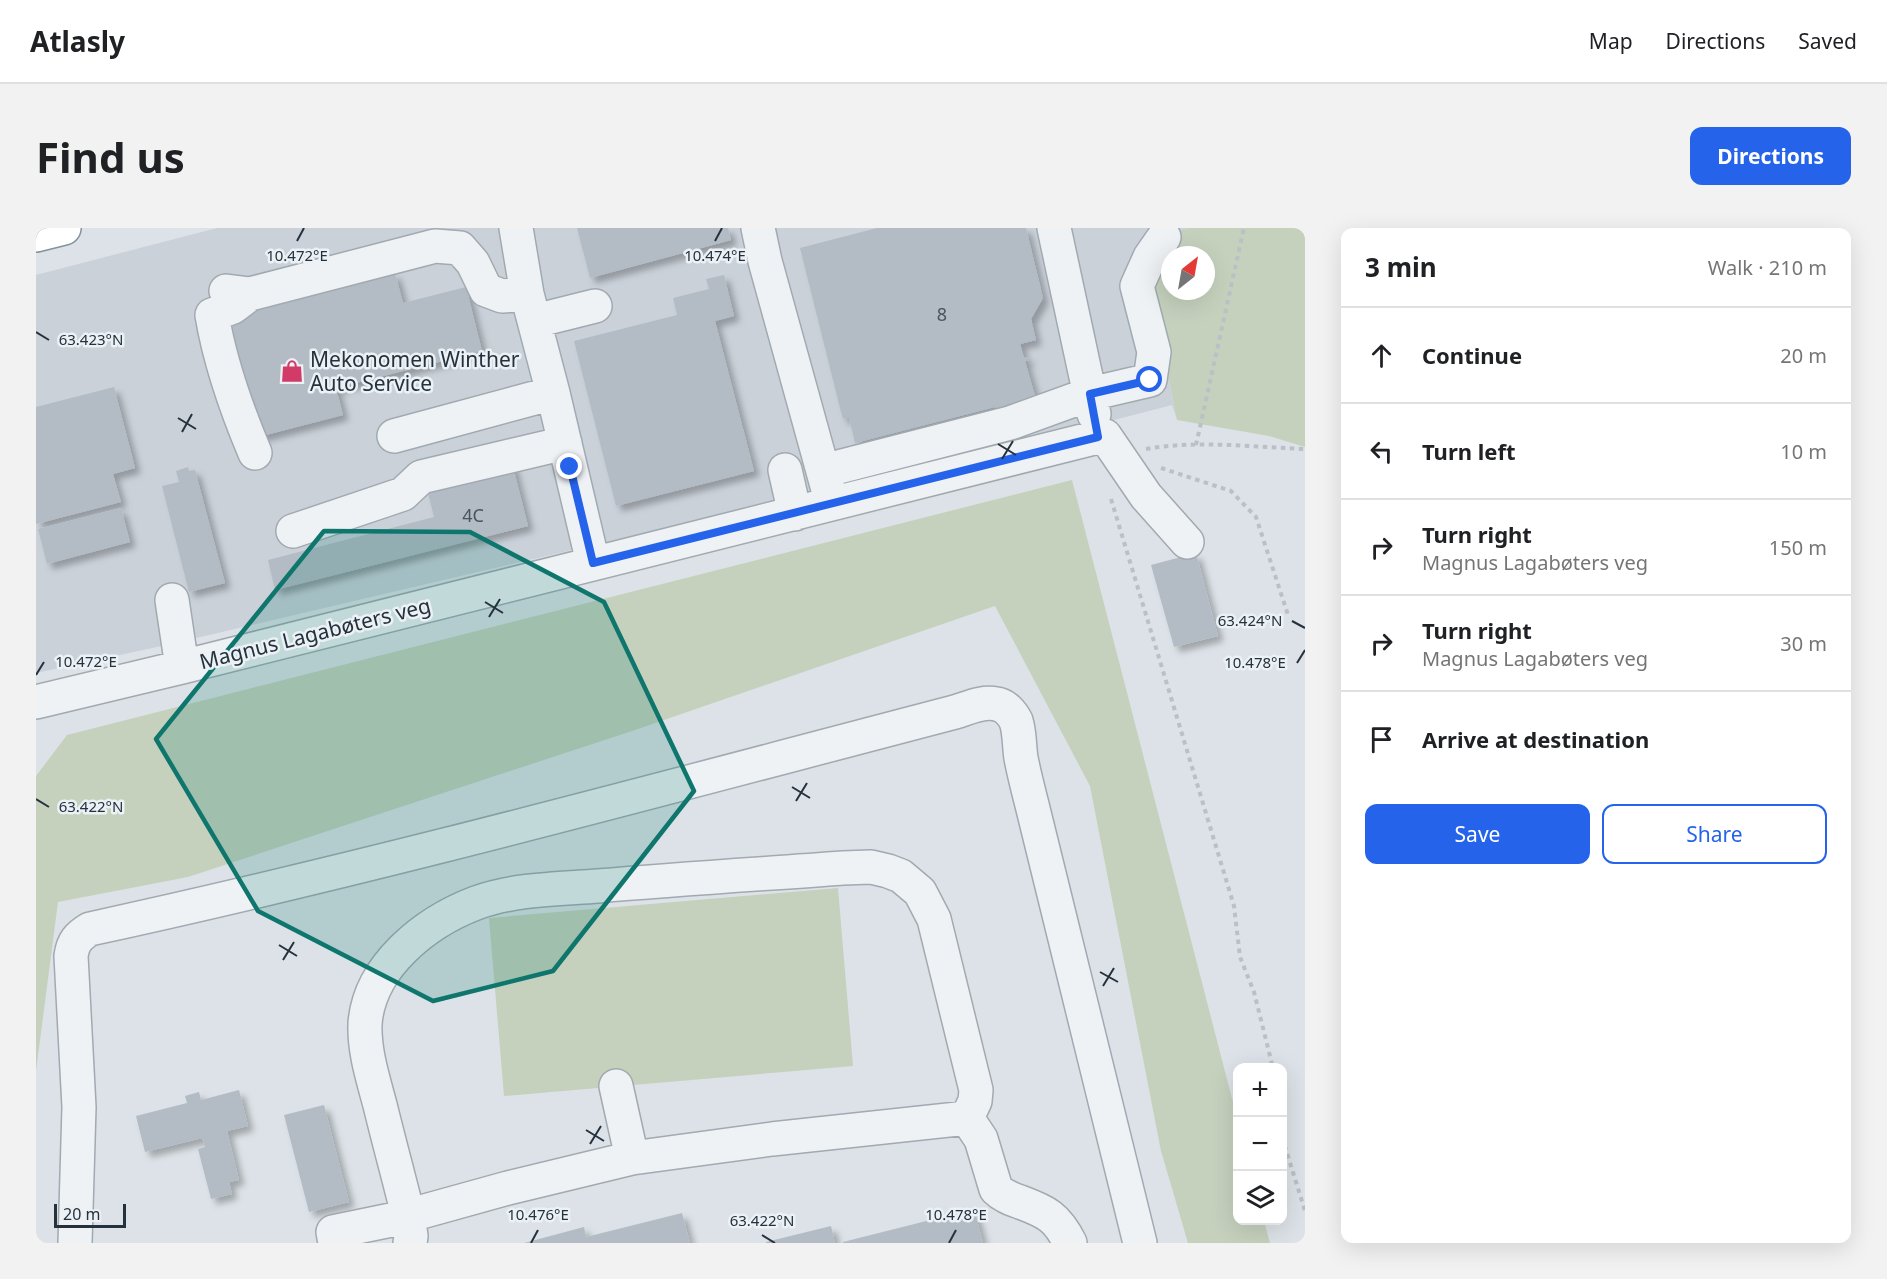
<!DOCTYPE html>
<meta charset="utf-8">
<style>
body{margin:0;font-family:"Noto Sans",sans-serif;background:#f2f2f2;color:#202124}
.controls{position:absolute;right:18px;bottom:18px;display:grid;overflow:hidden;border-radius:12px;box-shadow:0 6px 24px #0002}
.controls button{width:54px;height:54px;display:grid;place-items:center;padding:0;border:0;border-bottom:2px solid #e0e0e0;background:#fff;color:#202124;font:30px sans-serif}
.compass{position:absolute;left:1125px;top:18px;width:54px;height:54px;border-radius:50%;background:#fff;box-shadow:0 6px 24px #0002;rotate:31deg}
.scale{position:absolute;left:18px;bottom:15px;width:72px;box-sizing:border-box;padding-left:6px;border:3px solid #25323e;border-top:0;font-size:16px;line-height:21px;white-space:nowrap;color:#25323e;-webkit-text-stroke:4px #ebf1f5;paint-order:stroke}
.stop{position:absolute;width:18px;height:18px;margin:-14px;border:4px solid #2563eb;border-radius:50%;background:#fff}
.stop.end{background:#2563eb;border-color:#fff;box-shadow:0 2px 6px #0008}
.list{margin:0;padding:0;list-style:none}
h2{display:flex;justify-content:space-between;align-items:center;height:78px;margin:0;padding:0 24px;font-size:26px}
h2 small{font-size:20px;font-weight:400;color:#757577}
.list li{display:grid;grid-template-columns:39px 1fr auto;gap:18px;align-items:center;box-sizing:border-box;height:96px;padding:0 24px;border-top:2px solid #e0e0e0}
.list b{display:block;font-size:22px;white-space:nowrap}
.list p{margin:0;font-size:20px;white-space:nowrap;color:#757577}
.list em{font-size:20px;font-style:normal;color:#757577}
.actions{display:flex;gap:12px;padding:18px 24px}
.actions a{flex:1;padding:14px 0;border:2px solid #2563eb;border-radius:12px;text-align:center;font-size:21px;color:#2563eb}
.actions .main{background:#2563eb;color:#fff}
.icon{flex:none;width:33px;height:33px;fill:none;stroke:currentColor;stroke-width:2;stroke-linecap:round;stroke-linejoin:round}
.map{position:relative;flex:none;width:1269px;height:1015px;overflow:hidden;border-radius:12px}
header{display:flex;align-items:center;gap:36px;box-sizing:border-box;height:84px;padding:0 30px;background:#fff;border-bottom:2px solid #e0e0e0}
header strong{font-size:28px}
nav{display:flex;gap:33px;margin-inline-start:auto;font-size:21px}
.intro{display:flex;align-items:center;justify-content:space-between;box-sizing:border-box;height:144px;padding:0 36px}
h1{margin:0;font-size:42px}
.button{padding:15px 27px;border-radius:12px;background:#2563eb;color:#fff;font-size:21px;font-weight:700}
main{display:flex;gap:36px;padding:0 36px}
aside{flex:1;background:#fff;border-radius:12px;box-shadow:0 6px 24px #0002}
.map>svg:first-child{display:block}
</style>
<header>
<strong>Atlasly</strong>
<nav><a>Map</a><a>Directions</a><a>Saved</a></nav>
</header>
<div class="intro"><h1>Find us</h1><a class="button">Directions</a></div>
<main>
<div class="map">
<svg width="1269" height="1015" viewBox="0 0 1269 1015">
<defs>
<filter id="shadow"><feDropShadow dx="5.5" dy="5.5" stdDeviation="3" flood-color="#0004"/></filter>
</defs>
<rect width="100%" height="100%" fill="#dce2e7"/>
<path fill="#cad1d9" d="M181 0H1153L1140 5 1143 27H1134V42L1113 51 1141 192 1136 177 959 223 135 416 0 445V47Z"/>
<path fill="#c5d1bd" d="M1153 0H1269V219L1233 208 1141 192 1113 51 1134 42V63H1170V27H1143L1140 4Z
M1036 252 1201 890 1202 992 1228 993 1234 1015H1152L1125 923 1054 558 959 378 596 503 152 649 22 674 0 843V548L31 507Z
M802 660 817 838 468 868 453 690Z"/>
<path fill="#b3bcc4" filter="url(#shadow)" d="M541 0H692L695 12 554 50Z
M841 0H990L1007 70 995 91 1000 112 984 116 988 130 992 129 993 132 989 133 999 168 998 170 970 177 972 185 961 188 959 179 819 215 813 189 807 191 804 180 764 20Z
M359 45 367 75 430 59 446 123 300 160 307 187 222 209 190 88Z
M688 47 698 88 679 93 718 243 580 278 538 113 641 87 637 70 673 61 670 51Z
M78 159 99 240 77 246 85 274 0 296V179Z
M476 235 492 298 239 362 232 332 398 289 390 257Z
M152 239 153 243 159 242 189 355 153 364 126 258 143 254 140 243Z
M85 280 94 314 11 336 2 301Z
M1160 325 1182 408 1138 419 1115 337Z
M203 862 212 898 191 903 203 952 193 954 196 966 175 971 162 921 169 919 166 910 109 924 100 888 151 875 149 868 163 864 165 872Z
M288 877 313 974 273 984 248 887Z
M938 981 947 1015H807V1014Z
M646 985 654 1015H488L548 999 550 1009Z
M795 998 799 1015H730V1014Z"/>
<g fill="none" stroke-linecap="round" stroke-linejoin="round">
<g stroke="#a1aab1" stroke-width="36">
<path id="minor" d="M480 0 491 66 517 165 557 335
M722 0 729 33 793 265
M1018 0 1058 186
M190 63 214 66 399 18 424 20 437 35 450 62 466 68 491 66
M214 66 197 79 176 87C184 135 200 180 219 225
M499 93 559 78
M358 208 517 165
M749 242 759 286
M787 243 974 195 1054 166 1114 152 1118 124 1101 58 1114 29 1128 9
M257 303 367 266 385 249 529 215
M136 372 146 439
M0 474 146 439 1062 209 1069 208 1110 268 1151 314
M580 858 596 930
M39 1015 43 879 35 728C37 714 42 708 54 701 344 638 632 559 919 484 932 480 947 473 960 476 969 477 976 485 980 493 984 505 983 518 985 530 989 551 995 572 1000 593L1104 1015
M299 1015 297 1004 360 991 472 960 596 930 736 911 931 890 945 911 960 961C967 968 975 971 984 974 1011 984 1021 989 1034 1015
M374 1015 375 1008 372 987C363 950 353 914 344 877 337 851 328 823 329 796 333 738 390 694 440 675 478 661 522 661 562 658 643 651 725 646 807 640L835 639 852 643 865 648 884 664 898 691 940 862 939 873 931 890"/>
</g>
<g stroke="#83929e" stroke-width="36">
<path id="highway" d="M0 7 28 0"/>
</g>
<path stroke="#bac0c5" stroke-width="4" stroke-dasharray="4.5 4.5" stroke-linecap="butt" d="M1160 217 1208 0
M1110 221C1161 212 1217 219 1269 221
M1125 240 1195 263 1220 289 1253 390
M1075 271 1198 678 1204 729 1218 764 1237 840
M1246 909 1269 983"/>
<use href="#minor" stroke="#eff2f5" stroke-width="33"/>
<use href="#highway" stroke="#fff" stroke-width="33"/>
</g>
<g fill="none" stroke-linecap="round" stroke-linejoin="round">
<path stroke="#2563eb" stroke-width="8" d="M534 239 557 335 1062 209 1054 166 1114 152"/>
</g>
<path fill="#0f766e" fill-opacity="0.2" stroke="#0f766e" stroke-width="4.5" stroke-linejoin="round" d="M288 303 434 304 568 374 658 563 517 743 397 773 222 683 120 511Z"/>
<path fill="none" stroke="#25323e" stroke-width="2" d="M261 13 268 0M679 13 686 0M0 104 13 112M142 190 160 201M146 204 156 186M962 216 980 227M966 231 977 213M449 374 467 385M453 389 464 371M1256 393 1269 400M1261 435 1269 422M0 447 8 434M756 559 774 570M0 571 13 579M760 573 771 555M243 717 261 728M247 732 258 714M1064 744 1082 754M1067 758 1078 740M550 902 568 913M554 916 565 898M726 1007 739 1015M495 1015 502 1002M913 1015 920 1002"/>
<defs>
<g id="shop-bare" transform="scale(1.8)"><path d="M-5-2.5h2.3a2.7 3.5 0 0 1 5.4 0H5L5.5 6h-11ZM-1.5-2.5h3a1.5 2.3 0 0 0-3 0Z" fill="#d23a68" stroke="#ebf1f5" stroke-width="2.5" paint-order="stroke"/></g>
</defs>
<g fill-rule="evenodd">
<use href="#shop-bare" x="256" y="143"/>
</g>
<g text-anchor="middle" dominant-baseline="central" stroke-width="5" stroke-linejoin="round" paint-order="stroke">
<g font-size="18" fill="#485460">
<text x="906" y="86">8</text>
<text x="437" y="287">4C</text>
</g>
<g font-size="21" fill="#25323e" stroke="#ebf1f5" text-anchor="start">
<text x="274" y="131">Mekonomen Winther<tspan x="274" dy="24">Auto Service</tspan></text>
</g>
<g font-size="21" fill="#25323e" stroke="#ebf1f5">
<text transform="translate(279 405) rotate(-14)">Magnus Lagabøters veg</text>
</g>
</g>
<g font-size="15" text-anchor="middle" fill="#25323e" stroke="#ebf1f5" stroke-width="5" stroke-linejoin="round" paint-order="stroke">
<text x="261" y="33">10.472°E</text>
<text x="679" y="33">10.474°E</text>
<text x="55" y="117">63.423°N</text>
<text x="1214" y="398">63.424°N</text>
<text x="50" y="439">10.472°E</text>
<text x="1219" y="440">10.478°E</text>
<text x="55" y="584">63.422°N</text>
<text x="502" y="992">10.476°E</text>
<text x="920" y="992">10.478°E</text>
<text x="726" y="998">63.422°N</text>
</g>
</svg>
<div class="controls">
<button>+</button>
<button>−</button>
<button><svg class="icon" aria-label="layers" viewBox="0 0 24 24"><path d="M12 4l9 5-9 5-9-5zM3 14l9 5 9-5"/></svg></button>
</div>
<svg class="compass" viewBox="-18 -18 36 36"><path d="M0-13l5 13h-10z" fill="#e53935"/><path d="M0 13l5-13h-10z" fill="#757577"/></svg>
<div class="scale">20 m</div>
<div class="stop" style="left:1114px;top:152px"></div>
<div class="stop end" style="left:534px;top:239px"></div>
</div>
<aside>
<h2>3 min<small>Walk · 210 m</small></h2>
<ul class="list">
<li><svg class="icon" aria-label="ahead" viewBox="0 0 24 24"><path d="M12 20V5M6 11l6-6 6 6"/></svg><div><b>Continue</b></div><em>20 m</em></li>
<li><svg class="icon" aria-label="left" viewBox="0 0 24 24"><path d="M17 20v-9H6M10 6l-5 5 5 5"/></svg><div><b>Turn left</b></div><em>10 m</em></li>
<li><svg class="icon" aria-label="right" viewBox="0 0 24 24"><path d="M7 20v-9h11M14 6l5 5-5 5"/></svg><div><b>Turn right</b><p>Magnus Lagabøters veg</p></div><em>150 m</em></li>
<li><svg class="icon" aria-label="right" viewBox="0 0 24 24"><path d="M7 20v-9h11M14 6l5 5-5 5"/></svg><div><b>Turn right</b><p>Magnus Lagabøters veg</p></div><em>30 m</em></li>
<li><svg class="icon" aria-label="arrive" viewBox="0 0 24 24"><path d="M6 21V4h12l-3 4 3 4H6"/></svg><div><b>Arrive at destination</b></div></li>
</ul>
<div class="actions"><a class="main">Save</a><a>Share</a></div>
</aside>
</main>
